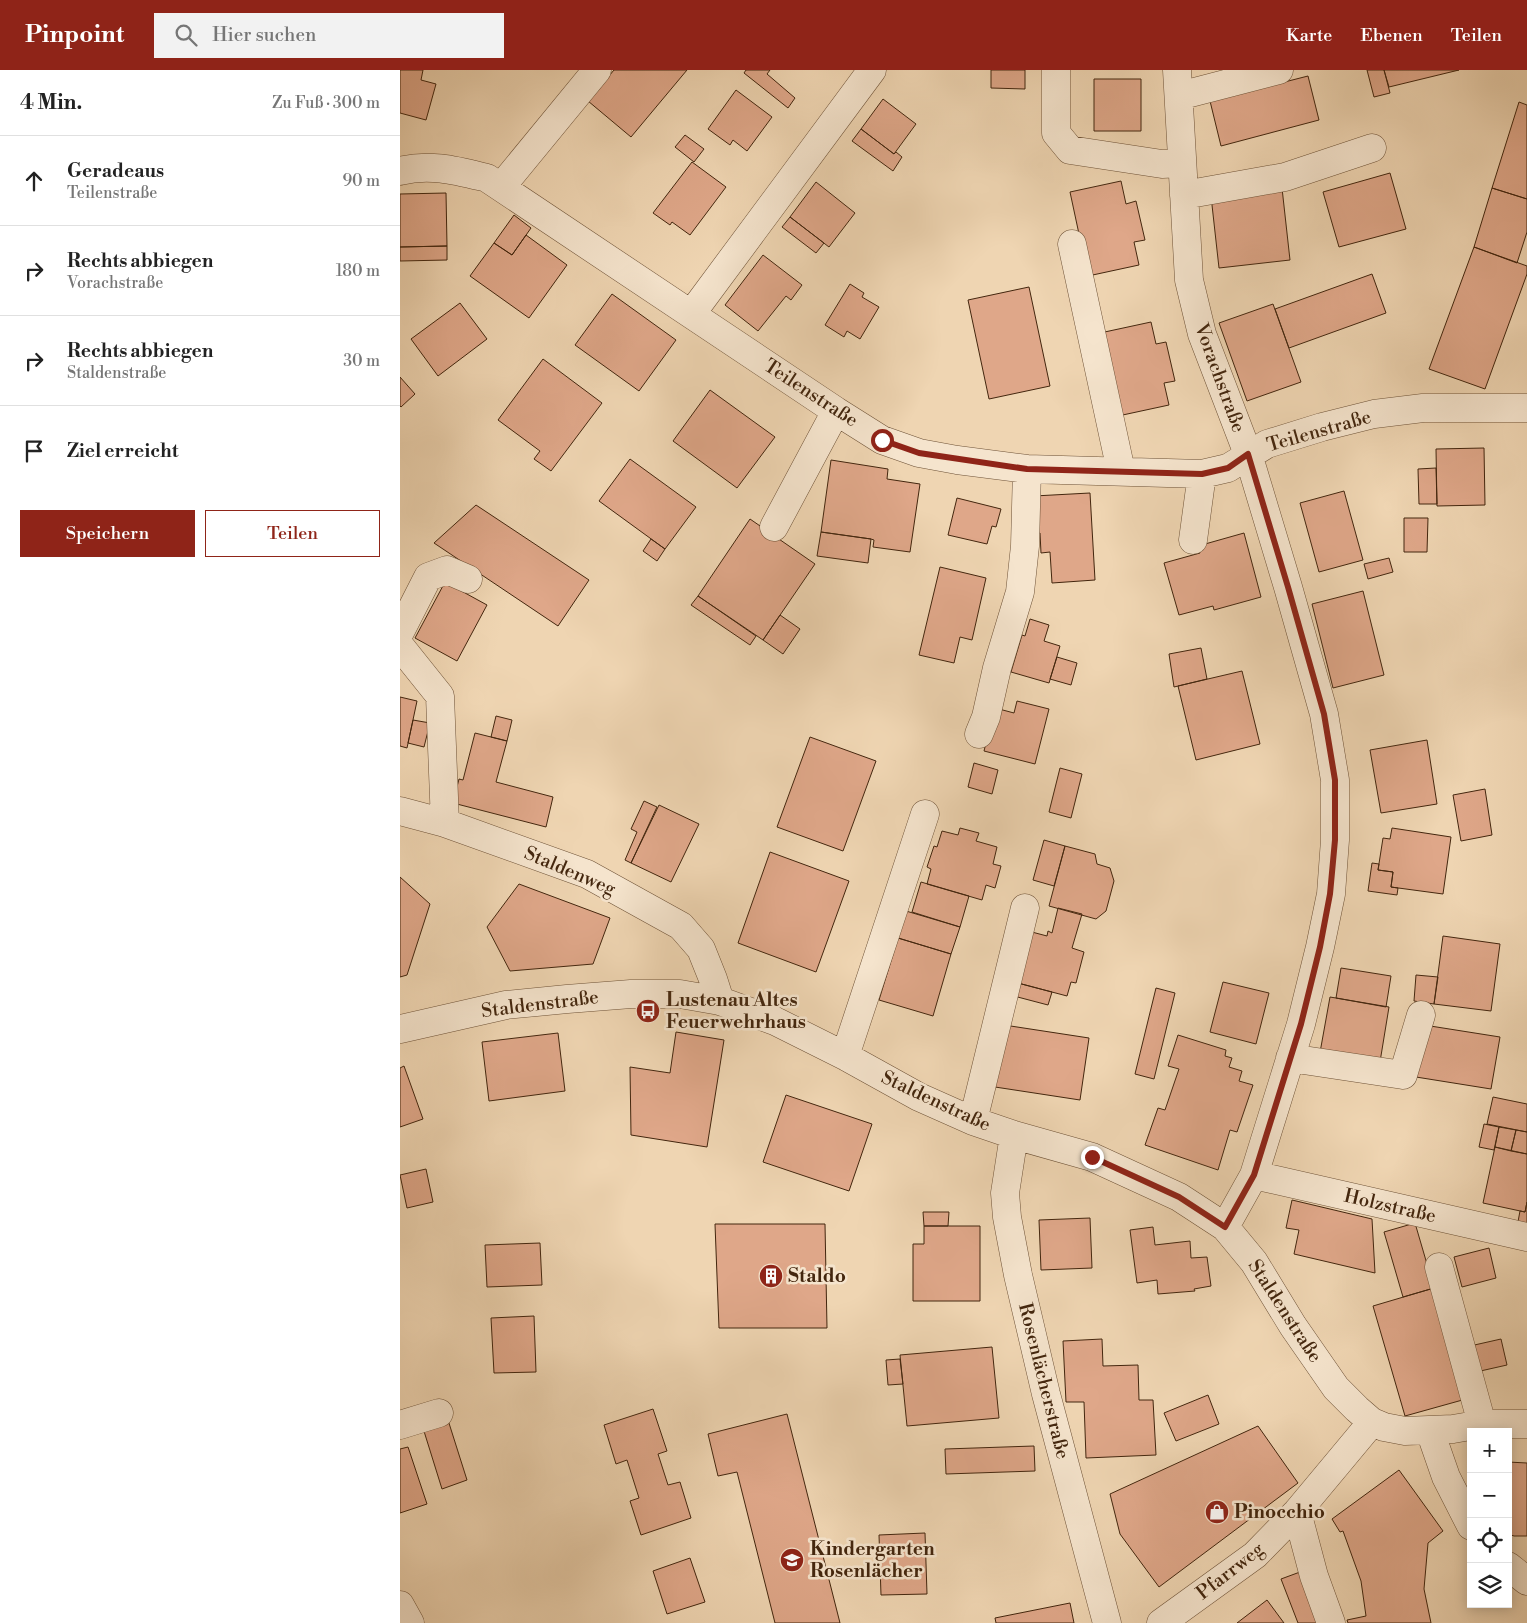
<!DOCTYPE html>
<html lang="de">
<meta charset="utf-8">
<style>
body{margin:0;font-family:"Libre Bodoni",serif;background:#f2f2f2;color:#222}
.controls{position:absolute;right:15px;bottom:15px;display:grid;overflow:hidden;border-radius:0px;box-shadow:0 2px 12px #0003}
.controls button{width:45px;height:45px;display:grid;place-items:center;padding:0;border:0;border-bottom:1px solid #e0e0e0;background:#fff;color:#222;font:25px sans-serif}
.stop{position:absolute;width:15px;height:15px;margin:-11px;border:4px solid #8f2418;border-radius:50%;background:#fff}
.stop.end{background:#8f2418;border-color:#fff;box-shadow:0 1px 5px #0008}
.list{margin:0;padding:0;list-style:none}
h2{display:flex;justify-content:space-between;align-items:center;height:65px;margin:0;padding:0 20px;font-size:21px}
h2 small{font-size:16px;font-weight:400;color:#767676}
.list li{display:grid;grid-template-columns:32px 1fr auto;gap:15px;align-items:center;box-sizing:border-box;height:90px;padding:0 20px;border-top:1px solid #e0e0e0}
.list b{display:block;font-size:19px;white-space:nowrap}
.list p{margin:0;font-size:16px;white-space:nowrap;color:#767676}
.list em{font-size:16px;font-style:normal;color:#767676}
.actions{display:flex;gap:10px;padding:15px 20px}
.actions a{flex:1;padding:11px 0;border:1px solid #8f2418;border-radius:0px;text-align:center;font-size:18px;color:#8f2418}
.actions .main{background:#8f2418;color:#fff}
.icon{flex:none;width:28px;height:28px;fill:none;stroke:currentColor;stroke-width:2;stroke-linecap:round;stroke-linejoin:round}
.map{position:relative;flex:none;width:1127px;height:1553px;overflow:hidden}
header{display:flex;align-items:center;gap:30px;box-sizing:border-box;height:70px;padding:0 25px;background:#8f2418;color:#fff}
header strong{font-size:24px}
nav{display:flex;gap:28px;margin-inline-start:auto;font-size:18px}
.search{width:350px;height:45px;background:#f2f2f2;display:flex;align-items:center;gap:12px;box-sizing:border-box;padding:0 18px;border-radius:0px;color:#767676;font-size:19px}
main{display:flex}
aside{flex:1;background:#fff}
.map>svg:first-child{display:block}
</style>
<header>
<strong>Pinpoint</strong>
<div class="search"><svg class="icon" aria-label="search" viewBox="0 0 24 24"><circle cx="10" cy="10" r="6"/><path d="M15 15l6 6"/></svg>Hier suchen</div>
<nav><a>Karte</a><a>Ebenen</a><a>Teilen</a></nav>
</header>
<main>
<aside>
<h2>4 Min.<small>Zu Fuß · 300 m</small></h2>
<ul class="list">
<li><svg class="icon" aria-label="ahead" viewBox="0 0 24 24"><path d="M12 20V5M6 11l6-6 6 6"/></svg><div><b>Geradeaus</b><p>Teilenstraße</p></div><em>90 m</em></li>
<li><svg class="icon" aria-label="right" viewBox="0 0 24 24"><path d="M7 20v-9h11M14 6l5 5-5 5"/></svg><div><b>Rechts abbiegen</b><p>Vorachstraße</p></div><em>180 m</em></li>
<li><svg class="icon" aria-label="right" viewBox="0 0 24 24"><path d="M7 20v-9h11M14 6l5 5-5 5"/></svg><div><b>Rechts abbiegen</b><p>Staldenstraße</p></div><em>30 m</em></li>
<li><svg class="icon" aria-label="arrive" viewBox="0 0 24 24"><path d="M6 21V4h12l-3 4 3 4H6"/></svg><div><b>Ziel erreicht</b></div></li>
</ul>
<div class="actions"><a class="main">Speichern</a><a>Teilen</a></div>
</aside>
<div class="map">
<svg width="1127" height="1553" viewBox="0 0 1127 1553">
<rect width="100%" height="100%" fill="#efd5b2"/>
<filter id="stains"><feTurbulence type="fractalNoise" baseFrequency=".004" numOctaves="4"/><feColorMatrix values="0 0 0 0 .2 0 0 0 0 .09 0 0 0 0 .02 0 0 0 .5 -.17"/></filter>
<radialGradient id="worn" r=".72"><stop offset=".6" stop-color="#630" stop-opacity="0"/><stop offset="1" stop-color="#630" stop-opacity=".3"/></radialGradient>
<path fill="#dfa789" stroke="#43260e" d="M0 0H23L21 10 36 14 26 50 0 43Z
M214 0H287L231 67 188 31Z
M346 0H370L367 4 395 28 388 38 344 3Z
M591 0H625V19L591 18Z
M967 0H984L990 23 974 27Z
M984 0H1059L989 17Z
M908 6 919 50 821 76 810 31Z
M694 9H741V61H694Z
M336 20 372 47 347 81 333 70 330 75 308 59Z
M483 29 516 54 494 84 461 59Z
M1119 32 1127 35V129L1092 118Z
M461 59 494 84 496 82 502 87 493 101 452 71Z
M285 65 304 79 294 92 275 77Z
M292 92 326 117 290 165 272 152 270 155 253 143Z
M990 103 1006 159 939 177 923 122Z
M721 111 726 134 736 131 745 170 734 172 739 195 688 206 670 122Z
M416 112 455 143 429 177 390 147Z
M882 118 890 190 819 198 811 126Z
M1092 118 1127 129V162L1117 193 1074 177Z
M46 123 47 176 0 177V124Z
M114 145 131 158 112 185 94 173Z
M390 147 424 173 416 183 382 157Z
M126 165 167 195 129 248 70 206 94 173 112 185Z
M47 176V190L0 191V177Z
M1074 177 1127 196V204L1085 319 1029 299Z
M363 185 402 215 391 230 386 226 358 261 325 235Z
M972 204 986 243 889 278 875 239Z
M450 214 464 223 462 227 479 237 460 269 447 261 444 267 425 255Z
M629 217 650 316 589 329 568 230Z
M212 224 276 270 239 321 175 275Z
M60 233 87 269 38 306 11 269Z
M873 234 901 312 847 331 819 253Z
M751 252 756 274 766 272 775 311 764 313 769 335 718 346 700 263Z
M143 289 202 333 151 401 134 389 140 381 98 350Z
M0 307 15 324 1 337 0 336Z
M310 320 375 367 337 418 273 371Z
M1084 378 1085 435 1037 436 1036 379Z
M230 389 296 437 265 479 199 431Z
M431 390 488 399 487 409 520 414 510 482 473 477 474 470 471 469 421 462Z
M1036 398 1037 434H1019L1018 399Z
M944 421 963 490 919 502 900 433Z
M690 423 695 510 652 513 650 482 641 483 640 463H637L634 426Z
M557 428 601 439 596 457 592 456 587 474 548 465Z
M76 435 189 510 158 556 34 473Z
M1004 448H1028L1027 482H1004Z
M350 449 415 494 363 570 298 526Z
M421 462 471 469 468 493 417 486Z
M844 463 861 527 814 540 813 536 779 545 764 493 800 483 798 476Z
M251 469 265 479 257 491 243 481Z
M989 488 993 502 968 509 964 494Z
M540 497 586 508 572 570 560 567 554 593 519 585Z
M45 512 87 535 57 591 15 568Z
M963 521 984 605 933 618 912 534Z
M298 526 356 566 350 575 291 535Z
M380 545 400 559 383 584 363 570Z
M630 549 649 555 644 571 660 576 649 613 611 602 622 565 625 566Z
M801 578 807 609 774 617 769 584Z
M657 587 677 593 671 615 650 609Z
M842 601 860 674 796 690 778 616Z
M0 627 17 631 7 678 0 676Z
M617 631 649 639 635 694 584 681 589 661 599 639 614 643Z
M96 646 112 650 107 671 91 667Z
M13 650 30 653 24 677 8 673Z
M75 663 107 671 96 712 153 727 146 757 53 733 59 709 63 710Z
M410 667 476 691 443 781 377 757Z
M1027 670 1037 734 981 743 970 680Z
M574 693 598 700 592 724 568 717Z
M660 698 682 704 671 748 649 742Z
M1085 719 1092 765 1061 771 1053 725Z
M244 731 257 737 231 793 225 790 237 762 231 759Z
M259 735 299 754 271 812 231 793Z
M560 758 579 763 576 771 597 777 593 794 601 796 595 818 586 815 582 830 527 814 531 799 527 797 534 776 537 777 542 761 558 765Z
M992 758 1051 767 1043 824 991 817 993 802 978 800 983 768 990 769Z
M644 770 665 776 654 816 633 810Z
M665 776 695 784 697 794 710 798 714 811 706 841 696 849 649 836Z
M370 782 449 811 416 902 338 873Z
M972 793 979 794 978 800 993 802 991 817 998 818 997 825 968 821Z
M0 807 30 834 7 905 0 907Z
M521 812 569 826 560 857 512 842Z
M119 814 210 848 193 894 110 901 87 857Z
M658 838 682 844 672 878 684 882 676 913 671 912 667 926 614 912 628 861 647 866 648 861 652 863Z
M506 841 560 857 551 884 498 868Z
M1043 866 1100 874 1091 941 1034 934Z
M498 868 551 884 533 946 479 930Z
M941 898 991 906 986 937 936 928Z
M1016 905 1038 907 1034 934 1014 931Z
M614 912 652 922 648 935 610 925Z
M823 912 869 923 856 974 810 962Z
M756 918 775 923 754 1009 735 1004Z
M930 927 989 937 979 998 919 988Z
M604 955 689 968 680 1030 595 1017Z
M1024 955 1100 967 1091 1019 1016 1007Z
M276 962 324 970 307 1077 231 1065 230 997 270 1003Z
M158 963 165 1021 89 1031 82 972Z
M778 965 826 980 825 986 832 988 829 997 842 1001 839 1011 853 1015 837 1062 830 1060 818 1100 745 1075 758 1038 765 1040 779 999 768 996Z
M4 996 23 1049 0 1057V998Z
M386 1025 472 1054 449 1121 363 1092Z
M1093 1027 1127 1034V1062L1087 1054Z
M1084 1054 1099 1057 1094 1080 1079 1077Z
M1099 1057 1116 1060 1111 1081 1095 1077Z
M1116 1060 1127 1062V1084L1111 1081Z
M1095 1077 1127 1084V1132L1125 1142 1083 1133Z
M26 1099 33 1132 7 1138 0 1105Z
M892 1130 972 1149 975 1203 894 1184 899 1160 886 1158Z
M1127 1132V1159L1117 1157 1120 1141 1125 1142Z
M523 1142H549L548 1156H524Z
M690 1148 692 1198 641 1200 639 1150Z
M1015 1153 1034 1218 1003 1227 984 1162Z
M315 1154H425L427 1258H319Z
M524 1156H580V1231H513V1174H524Z
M753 1157 755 1175 790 1171 791 1188 807 1187 811 1216 794 1219 795 1221 758 1224 757 1210 737 1213 730 1160Z
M140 1173 142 1215 87 1217 85 1175Z
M1089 1178 1096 1208 1062 1217 1054 1187Z
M1034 1218 1066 1329 1005 1346 973 1236Z
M134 1246 136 1302 94 1303 91 1248Z
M702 1269 703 1296 738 1295 739 1330H753L756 1385 686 1388 684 1332H666L663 1271Z
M1101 1269 1107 1295 1076 1302 1070 1276Z
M592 1277 599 1348 507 1356 500 1285Z
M500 1289 503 1314 488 1315 486 1290Z
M808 1325 819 1354 776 1371 764 1343Z
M253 1339 267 1381 258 1384 268 1415 280 1412 291 1448 241 1465 230 1431 239 1428 227 1390 216 1394 204 1355Z
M387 1344 440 1553H375L337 1402 318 1406 308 1364Z
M48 1350 67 1410 42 1419 23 1358Z
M858 1356 898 1413 759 1517 720 1464 710 1424Z
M634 1376 635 1401 546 1404 545 1379Z
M8 1377 27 1434 0 1443V1379Z
M1108 1392 1127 1393V1466H1114L1108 1464Z
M999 1400 1043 1461 1028 1473 1024 1519 1031 1553H948L947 1550 966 1546 961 1511 943 1461 940 1462 932 1449Z
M525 1463 527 1524 481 1525 479 1465Z
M290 1488 305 1532 267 1544 253 1501Z
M900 1502 920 1553H898L881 1509Z
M867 1530 884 1553H837Z
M670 1533 674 1553H596L595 1548Z"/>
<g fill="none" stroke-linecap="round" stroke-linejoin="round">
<g stroke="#6e5237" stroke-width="29">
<path id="minor" d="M656 0V63L670 80 762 94 782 93
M777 0 789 210 802 264 848 384 888 517 924 644 935 710V770L931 824 920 877 901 954 854 1105 825 1157
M779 26 879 0
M0 101C30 93 58 101 87 108L436 341 482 370 519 383 557 390 627 399 802 404 828 398 867 374 922 357 974 344 1023 338H1127
M101 117 197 0
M784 125 885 107 972 78
M672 174 721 401
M292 243 472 0
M374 457 436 341
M793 470 802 404
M0 562 28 507 47 500 68 509
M0 576 40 626 45 753
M579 664 586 647 597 598 620 522 625 476 627 399
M0 741 45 753 187 804 281 856 301 879 313 909 320 931
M0 959 106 935 167 929 231 924H280L320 931 375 951 445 986 519 1027 573 1051 614 1065 692 1087 779 1127 825 1157 854 1192 893 1256 936 1318 957 1339 972 1352 984 1357 1005 1361 1053 1359 1082 1354H1127
M445 986 525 744
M890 988 1003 1005 1021 945
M573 1051 625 838
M614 1065 605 1123 607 1147 618 1205 646 1324 707 1553
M854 1105 1127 1167
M1039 1197 1082 1354
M0 1355 39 1343
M1030 1361 1046 1407 1071 1456
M897 1442 914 1506 931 1553
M1108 1496 1127 1511
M0 1535 10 1553
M761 1553 855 1485 897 1442 972 1352"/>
</g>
<use href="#minor" stroke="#f5e4cd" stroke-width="28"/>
</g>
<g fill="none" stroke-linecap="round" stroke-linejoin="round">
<path stroke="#8f2418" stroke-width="6" d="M482 370 519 383 627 399 802 404 828 398 848 384 888 517 924 644 935 710V770L930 824 920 877 901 954 854 1105 825 1157 779 1127 692 1087"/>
</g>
<defs>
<g id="bus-disc" transform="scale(1.25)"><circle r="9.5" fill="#8f2418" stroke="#f5e4cd"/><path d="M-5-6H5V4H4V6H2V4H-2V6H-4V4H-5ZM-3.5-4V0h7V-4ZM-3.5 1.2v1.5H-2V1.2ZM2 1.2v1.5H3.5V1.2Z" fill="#fff"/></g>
<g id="building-disc" transform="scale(1.25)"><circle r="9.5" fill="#8f2418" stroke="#f5e4cd"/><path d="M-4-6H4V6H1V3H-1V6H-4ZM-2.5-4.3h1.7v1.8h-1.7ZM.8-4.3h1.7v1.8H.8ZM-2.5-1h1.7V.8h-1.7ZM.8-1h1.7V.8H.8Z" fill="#fff"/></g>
<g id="shop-disc" transform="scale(1.25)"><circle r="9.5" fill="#8f2418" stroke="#f5e4cd"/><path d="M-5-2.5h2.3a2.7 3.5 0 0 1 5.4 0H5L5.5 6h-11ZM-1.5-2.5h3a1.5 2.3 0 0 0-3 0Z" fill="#fff"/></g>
<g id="school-disc" transform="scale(1.25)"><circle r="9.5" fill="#8f2418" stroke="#f5e4cd"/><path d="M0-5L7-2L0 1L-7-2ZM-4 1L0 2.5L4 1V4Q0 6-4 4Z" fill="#fff"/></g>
</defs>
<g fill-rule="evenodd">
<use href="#bus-disc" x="248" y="941"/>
<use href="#building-disc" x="371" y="1206"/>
<use href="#shop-disc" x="817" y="1442"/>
<use href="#school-disc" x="392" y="1490"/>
</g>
<g text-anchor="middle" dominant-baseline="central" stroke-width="5" stroke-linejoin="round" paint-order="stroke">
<g font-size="19" fill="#43260e" stroke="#f5e4cd">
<text transform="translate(820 308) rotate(70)">Vorachstraße</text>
<text transform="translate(411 323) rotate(33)">Teilenstraße</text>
<text transform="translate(919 361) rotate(-16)">Teilenstraße</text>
<text transform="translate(170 801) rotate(23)">Staldenweg</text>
<text transform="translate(140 934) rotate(-7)">Staldenstraße</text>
<text transform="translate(536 1031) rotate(25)">Staldenstraße</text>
<text transform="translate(990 1136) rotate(13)">Holzstraße</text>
<text transform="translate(885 1241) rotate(57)">Staldenstraße</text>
<text transform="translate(644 1311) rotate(76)">Rosenlächerstraße</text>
<text transform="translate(830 1501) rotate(-38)">Pfarrweg</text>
</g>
<g font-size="19" font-weight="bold" fill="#43260e" stroke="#f5e4cd" text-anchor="start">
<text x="266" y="930">Lustenau Altes<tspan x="266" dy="22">Feuerwehrhaus</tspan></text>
<text x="388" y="1206">Staldo</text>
<text x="834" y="1442">Pinocchio</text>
<text x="410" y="1479">Kindergarten<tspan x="410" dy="22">Rosenlächer</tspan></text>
</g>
</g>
<rect width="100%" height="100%" filter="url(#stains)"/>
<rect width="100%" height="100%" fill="url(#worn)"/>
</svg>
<div class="controls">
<button>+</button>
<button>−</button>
<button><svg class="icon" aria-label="locate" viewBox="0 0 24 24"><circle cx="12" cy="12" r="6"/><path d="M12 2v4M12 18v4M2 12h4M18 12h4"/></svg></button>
<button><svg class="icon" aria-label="layers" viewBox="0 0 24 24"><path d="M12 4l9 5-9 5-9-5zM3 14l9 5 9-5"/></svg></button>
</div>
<div class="stop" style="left:482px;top:370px"></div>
<div class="stop end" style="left:692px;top:1087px"></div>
</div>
</main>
